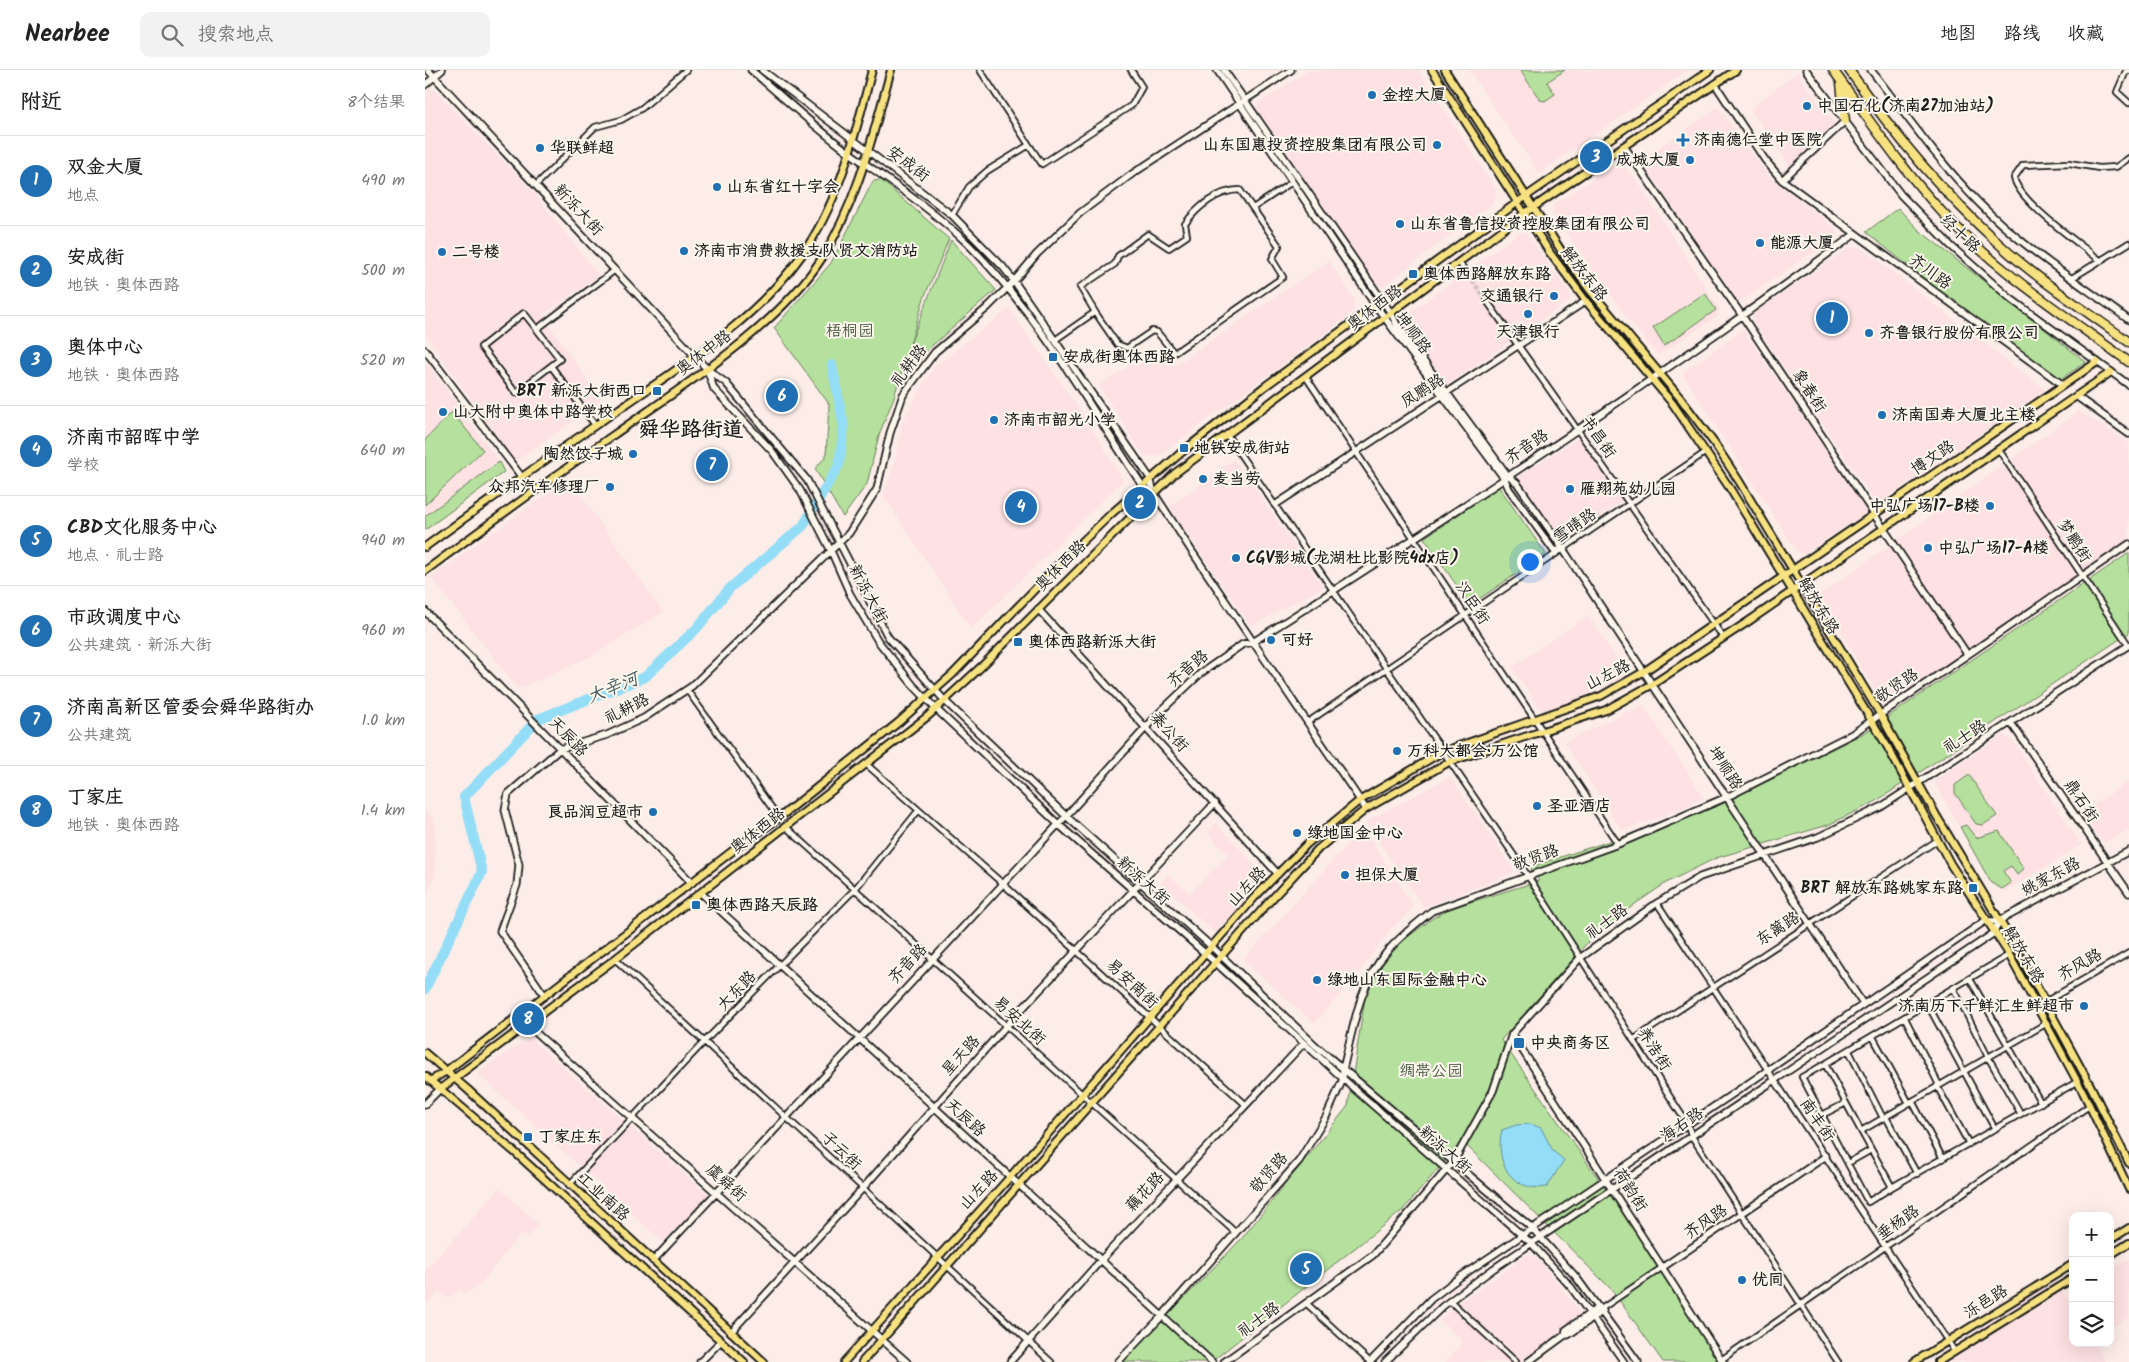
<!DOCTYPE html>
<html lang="zh">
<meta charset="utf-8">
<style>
body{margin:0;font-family:Kalam,"LXGW WenKai TC",sans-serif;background:#f2f2f2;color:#222}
.controls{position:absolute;right:15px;bottom:15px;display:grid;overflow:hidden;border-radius:10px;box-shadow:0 5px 20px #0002}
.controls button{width:45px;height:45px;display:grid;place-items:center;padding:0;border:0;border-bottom:1px solid #e0e0e0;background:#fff;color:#222;font:25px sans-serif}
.you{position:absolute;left:1104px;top:491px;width:18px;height:18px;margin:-12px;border:4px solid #fff;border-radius:50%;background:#1a73e8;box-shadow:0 0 0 8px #1a73e833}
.badge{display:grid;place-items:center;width:32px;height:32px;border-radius:50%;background:#1f6fb2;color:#fff;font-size:16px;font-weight:700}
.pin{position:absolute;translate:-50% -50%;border:2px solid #fff;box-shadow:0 1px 5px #0006}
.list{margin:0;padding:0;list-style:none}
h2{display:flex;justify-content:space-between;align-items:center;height:65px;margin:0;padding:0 20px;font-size:21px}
h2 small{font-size:16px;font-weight:400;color:#767676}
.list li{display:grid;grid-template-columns:32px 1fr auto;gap:15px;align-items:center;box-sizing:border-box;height:90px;padding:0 20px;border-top:1px solid #e0e0e0}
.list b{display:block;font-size:19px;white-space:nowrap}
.list p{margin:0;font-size:16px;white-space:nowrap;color:#767676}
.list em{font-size:16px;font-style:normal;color:#767676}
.icon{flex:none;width:28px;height:28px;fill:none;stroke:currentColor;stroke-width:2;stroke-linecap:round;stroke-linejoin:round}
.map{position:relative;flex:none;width:1704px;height:1292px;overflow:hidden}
header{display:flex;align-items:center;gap:30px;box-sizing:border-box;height:70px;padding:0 25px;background:#fff;border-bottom:1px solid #e0e0e0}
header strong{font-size:24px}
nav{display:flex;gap:28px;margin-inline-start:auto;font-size:18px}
.search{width:350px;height:45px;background:#f2f2f2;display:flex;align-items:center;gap:12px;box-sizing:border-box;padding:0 18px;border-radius:10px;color:#767676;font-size:19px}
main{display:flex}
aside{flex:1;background:#fff}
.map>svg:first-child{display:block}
</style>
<header>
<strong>Nearbee</strong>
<div class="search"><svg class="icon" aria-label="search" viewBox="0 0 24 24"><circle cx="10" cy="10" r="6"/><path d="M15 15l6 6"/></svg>搜索地点</div>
<nav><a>地图</a><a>路线</a><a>收藏</a></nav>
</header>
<main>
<aside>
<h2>附近<small>8个结果</small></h2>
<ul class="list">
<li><span class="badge">1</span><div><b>双金大厦</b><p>地点</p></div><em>490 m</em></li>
<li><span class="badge">2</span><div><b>安成街</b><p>地铁 · 奥体西路</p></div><em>500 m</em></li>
<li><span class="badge">3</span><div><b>奥体中心</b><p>地铁 · 奥体西路</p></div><em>520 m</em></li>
<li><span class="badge">4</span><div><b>济南市韶晖中学</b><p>学校</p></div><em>640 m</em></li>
<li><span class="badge">5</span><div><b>CBD文化服务中心</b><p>地点 · 礼士路</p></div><em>940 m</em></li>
<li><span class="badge">6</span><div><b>市政调度中心</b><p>公共建筑 · 新泺大街</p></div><em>960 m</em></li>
<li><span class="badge">7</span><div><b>济南高新区管委会舜华路街办</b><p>公共建筑</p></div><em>1.0 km</em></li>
<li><span class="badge">8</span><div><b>丁家庄</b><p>地铁 · 奥体西路</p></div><em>1.4 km</em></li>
</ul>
</aside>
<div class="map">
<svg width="1704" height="1292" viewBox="0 0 1704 1292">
<rect width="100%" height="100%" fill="#fcede8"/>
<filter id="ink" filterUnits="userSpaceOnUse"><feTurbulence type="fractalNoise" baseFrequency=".02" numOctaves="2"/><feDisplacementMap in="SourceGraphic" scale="10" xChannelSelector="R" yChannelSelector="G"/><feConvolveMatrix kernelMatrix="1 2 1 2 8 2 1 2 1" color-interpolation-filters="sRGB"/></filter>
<g filter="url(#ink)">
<path fill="#fde1e3" d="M884 0H993L1072 121 1068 133 957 217 950 214 831 42 832 35Z
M1044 0H1263L1114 103Z
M1373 2 1377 10 1410 54 1365 96 1325 39Z
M6 17 109 123 174 206 117 245 177 331 90 391 0 264V23Z
M1293 37 1344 107 1412 160V166L1313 233 1216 90Z
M1194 92 1208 105 1294 238 1293 246 1233 285 1203 249 1127 143 1130 134Z
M1100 162 1145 224V230L1023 314 1018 313 975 253 976 249 1094 163Z
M1435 177 1620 320 1452 434 1328 251V244L1424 178Z
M904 191 930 231 926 244 733 386H719L674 316 734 276 749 296Z
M584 239 661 349 698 410 546 559 458 425 468 398 478 351 509 297Z
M1318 260 1443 442 1379 484 1372 481 1257 303Z
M0 291 74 392 0 446Z
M1654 341 1704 373V480L1462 641 1395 525Z
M1156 367 1197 431 1138 470 1091 408Z
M809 389 898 517 826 556 744 437Z
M144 408 238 542 167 586 93 619 6 507Z
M1163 546 1197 596 1199 607 1123 643 1116 640 1087 597Z
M1218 635 1279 728 1238 746 1197 760 1139 672Z
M1580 666 1587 670 1656 775 1581 821 1566 813 1509 711 1575 667Z
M1025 707 1090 802 999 837 940 752Z
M1704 711V760L1681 772 1676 771 1657 743Z
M0 739 10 752V805L0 828Z
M791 753 841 808 790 863 736 813 743 804 765 824 803 784 782 763Z
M939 760 989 837 966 859 930 907 889 953 818 890 933 763Z
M104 968 284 1126 238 1172 52 1003Z
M75 1118 114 1155 102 1167 97 1163 91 1169 54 1216 39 1223 35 1220 22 1228 14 1222 3 1233 0 1229V1201Z
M1103 1185 1112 1188 1156 1244 1154 1249 1096 1292H1020L1039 1272 1015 1250 1034 1233Z
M1704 1189V1247L1685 1258V1200Z
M1630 1210 1648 1238V1273H1669L1681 1292H1508L1507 1290Z"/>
<path fill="#b5e09d" stroke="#687e5c" d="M1095 0H1140L1122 12 1130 24 1120 31 1115 30Z
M456 110 524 169 499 228 469 327 454 365 442 414 418 447 390 399 401 386 404 334 349 258 406 193 448 111Z
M1473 138 1494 160 1661 292 1630 313 1441 162Z
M526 170 571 220 502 280 475 315 487 269Z
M1280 223 1291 240 1239 276 1228 258Z
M27 342 58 380 0 435V370Z
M74 392 79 402 0 460V446Z
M1074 417 1121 484 1045 535 999 468Z
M1704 483V563L1450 732 1403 755 1291 788 1241 813 1210 834 1163 872 1076 970 1302 1292H1238L1187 1220 1037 1071 978 1140 786 1292H698L818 1167 923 1036 942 915 971 876 1008 848 1023 839 1114 811 1105 797 1295 735 1439 663Z
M1544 705 1572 746 1558 755 1551 754 1530 723V715Z
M1541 755 1551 768 1574 761 1599 799 1592 805 1586 796 1578 801 1586 813 1577 819 1566 813 1535 757Z"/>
<path fill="#94ddf6" stroke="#64909f" d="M1106 1054 1116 1058 1128 1081 1139 1090 1122 1117C1086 1123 1069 1091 1077 1060L1091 1055Z"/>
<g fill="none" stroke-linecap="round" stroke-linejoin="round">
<path stroke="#94ddf6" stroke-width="10" d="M0 919 57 802 39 727 113 649 220 607 271 559 305 518 378 456 414 395 419 357 407 295"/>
<path stroke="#cfc3bf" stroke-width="4.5" stroke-dasharray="4.5 2" stroke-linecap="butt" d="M1043 205 1062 231"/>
<g stroke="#1c1c1c" stroke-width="8">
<path id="street" d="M555 0 604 75
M1704 1H1701L1692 22 1704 33
M111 115 170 57 196 50 217 38 261 0
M828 138 867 112
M527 145 544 117 562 101 604 75 617 94 707 35 717 17 706 0
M1676 191C1654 173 1595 133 1589 108L1598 95 1644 93 1674 98 1691 97 1704 88
M1034 192 1043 205
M1647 208 1704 173
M1062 231 1298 567
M99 243 135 289 91 323 56 277Z
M112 259 190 200
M630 270 670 242 655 217 690 194 693 186 723 164 744 178 762 166 760 154C772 137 793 120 815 120L854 176 847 189 858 207 749 283 732 262 727 261 702 278 692 274 670 242
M126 296 170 355
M881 307 1193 774
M802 365 1103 806 1263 1055 1266 1065 1413 1292
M1574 380 1704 576
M262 620 354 748
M883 652 1281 382
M441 694 577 813 820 1034
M361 757 811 1163
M1232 833 1530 1282
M190 889 626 1292
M1545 909 1616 1033
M1529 919 1563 987 1596 1044
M1620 932 1704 883
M1503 935 1570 1059
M1480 948 1514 1015
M1448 967 1484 1033
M1208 970 1513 770
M1424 981 1458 1048
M1400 994 1584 885
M1512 1016 1544 1074
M1487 1031 1518 1089
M1397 1045 1421 1033
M1461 1047 1492 1104
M1436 1061 1467 1117 1443 1132 1377 1007 1400 994 1436 1061 1622 953
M1423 1093 1446 1080
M144 1115 279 972 430 819 493 741
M1467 1117 1652 1012
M1025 1231 1091 1292
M881 1233 945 1292
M1176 1239 1238 1197
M1296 1290 1664 1036"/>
</g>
<g stroke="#1c1c1c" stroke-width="9">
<path id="secondary" d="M3 0 282 299 301 313 382 410 463 567 520 631 641 746 787 877 891 976 1107 1158 1151 1207 1213 1292
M326 0C358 27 390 58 425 83 466 112 508 140 544 175 614 245 663 334 717 415L729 423
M337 0 527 145 578 197 589 211 725 408 729 423 766 480 941 739
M792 0 951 236 1079 408 1084 419 1129 481 1138 479
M799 0 966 243 972 255 1083 406 1092 413 1138 479 1438 934
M1381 0 1476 125 1526 176 1586 229 1704 315
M1446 0C1481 45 1514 92 1554 133 1598 178 1654 213 1704 250
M1290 14 1340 90 1357 110 1638 315
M0 15 17 0
M1199 76 1318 247 1542 584
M1357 110 1420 51
M0 280 96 406
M282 299 289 319 347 381 375 420 406 481 425 524 453 571 488 615 511 639 633 754 791 893 935 1024 1106 1173 1146 1217 1199 1292
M1651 326 1704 364
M850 435 1161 231
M613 539 853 804
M0 541 267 813
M1586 653 1704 823
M276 823 787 1292
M120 926 75 861 92 815 94 795 80 740 83 724 135 679 182 665 219 648 267 616 424 463 452 419 465 363 478 325 510 282 562 238 589 211 612 184 655 143 707 104 866 0
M101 954 482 1292
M1087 964 1298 1292
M0 1034 15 1019
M228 1191 641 746 735 642 776 603 818 574 828 572C1033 442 1235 308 1430 164
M1238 1197 1401 1086
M306 1262 438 1118 581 956 790 733
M1140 1265 1141 1260 1174 1237
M275 1292 296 1271
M585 1292 676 1190 879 973
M693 1292 737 1246 874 1091 901 1047 918 1009V999C928 960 934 914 961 883 974 867 991 854 1007 841L1193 774 1302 727 1427 664 1704 474
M799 1292 948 1185 1029 1091 1068 1021 1087 964 1155 888 1232 833 1275 807 1393 767 1456 737 1704 575
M945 1292 1006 1229 1035 1207 1324 1013 1560 851H1574L1704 781
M960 1292 1018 1236 1068 1199 1569 863 1574 851
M1103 1292 1140 1265H1143L1178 1241"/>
</g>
<g stroke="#1c1c1c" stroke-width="10">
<path id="primary" d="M1007 0 1125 183 1161 231 1248 334 1304 417 1462 676 1526 795 1582 881 1659 1024 1704 1119
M1020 0 1137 182 1164 219 1256 329 1289 373 1314 411 1455 644 1511 745 1587 871 1666 1017 1704 1093
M0 477C63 431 127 385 191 341 256 296 329 252 376 186 415 132 430 64 447 0
M0 501C62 455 124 410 187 366 255 318 352 258 397 188 433 131 448 64 466 0
M0 983 42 1019 339 1292
M0 1006 93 1085 319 1292
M5 1011 20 1002 314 776 354 748 474 652 528 604 634 494 686 444 757 382 839 317 1093 132 1285 0
M15 1019 190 889 503 646 557 596 749 404 1100 143 1311 0
M1685 1170 1704 1158
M1685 1185 1704 1173
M419 1292 585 1107 829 828 882 774 934 731 1017 682 1176 626 1220 601 1672 292
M437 1292 844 832 893 779 941 739 1024 692 1181 640 1228 614 1324 551 1686 302
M1489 1292 1648 1194
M1513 1292 1648 1208"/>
</g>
<g stroke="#1c1c1c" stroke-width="11">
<path id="highway" d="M1408 0C1443 48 1476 98 1517 142 1571 201 1640 245 1704 292
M1424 0C1467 62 1517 122 1573 173 1613 210 1660 240 1704 272
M1416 13 1420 51"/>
</g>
<use href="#street" stroke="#fbf7ec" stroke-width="4.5"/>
<use href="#secondary" stroke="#fbf7ec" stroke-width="5.5"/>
<use href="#primary" stroke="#f7e281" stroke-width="6"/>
<use href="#highway" stroke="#f7e281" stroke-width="8"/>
</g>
</g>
<g fill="#1f6fb2" stroke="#fbf7ec" stroke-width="2">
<circle cx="947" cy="25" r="5"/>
<circle cx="1382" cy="36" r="5"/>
<path d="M1255.5 62.5h5v5h5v5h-5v5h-5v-5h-5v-5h5z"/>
<circle cx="1012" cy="75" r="5"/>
<circle cx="115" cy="78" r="5"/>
<circle cx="1265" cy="90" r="5"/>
<circle cx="292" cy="117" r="5"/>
<circle cx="975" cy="154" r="5"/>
<circle cx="1335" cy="173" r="5"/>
<circle cx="259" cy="181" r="5"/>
<circle cx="17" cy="182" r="5"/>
<rect x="983" y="199" width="10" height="10" rx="2.5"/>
<circle cx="1129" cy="226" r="5"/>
<circle cx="1103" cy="244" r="5"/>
<circle cx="1444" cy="263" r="5"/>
<rect x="623" y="282" width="10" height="10" rx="2.5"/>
<rect x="227" y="316" width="10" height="10" rx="2.5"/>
<circle cx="18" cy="342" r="5"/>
<circle cx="1457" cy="345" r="5"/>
<circle cx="569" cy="350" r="5"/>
<rect x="754" y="373" width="10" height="10" rx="2.5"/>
<circle cx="208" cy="384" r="5"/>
<circle cx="778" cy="409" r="5"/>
<circle cx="185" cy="417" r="5"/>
<circle cx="1145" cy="419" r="5"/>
<circle cx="1565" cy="436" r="5"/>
<circle cx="1503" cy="478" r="5"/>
<circle cx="811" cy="488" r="5"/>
<circle cx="846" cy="570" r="5"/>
<rect x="588" y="567" width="10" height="10" rx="2.5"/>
<circle cx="972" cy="681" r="5"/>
<circle cx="1112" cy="736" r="5"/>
<circle cx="228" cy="742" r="5"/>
<circle cx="872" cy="763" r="5"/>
<circle cx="920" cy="805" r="5"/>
<rect x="1543" y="813" width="10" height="10" rx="2.5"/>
<rect x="266" y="830" width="10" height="10" rx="2.5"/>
<circle cx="892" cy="910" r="5"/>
<circle cx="1659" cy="936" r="5"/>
<rect x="1088" y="967" width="12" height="12" rx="2.5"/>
<rect x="98" y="1062" width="10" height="10" rx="2.5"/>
<circle cx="1317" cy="1210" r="5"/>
</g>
<g text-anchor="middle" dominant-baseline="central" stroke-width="4" stroke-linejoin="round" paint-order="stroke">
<g font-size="16" font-weight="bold" fill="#1c1c1c" stroke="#fbf7ec" text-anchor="start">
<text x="957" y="25">金控大厦</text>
<text x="1392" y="36">中国石化(济南27加油站)</text>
<text x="1269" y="70">济南德仁堂中医院</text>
<text x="1002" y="75" text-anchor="end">山东国惠投资控股集团有限公司</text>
<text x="125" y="78">华联鲜超</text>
<text x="1255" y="90" text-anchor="end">成城大厦</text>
<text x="302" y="117">山东省红十字会</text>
<text x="985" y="154">山东省鲁信投资控股集团有限公司</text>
<text x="1345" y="173">能源大厦</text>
<text x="269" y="181">济南市消费救援支队贤文消防站</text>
<text x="27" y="182">二号楼</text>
<text x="998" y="204">奥体西路解放东路</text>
<text x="1119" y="226" text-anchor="end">交通银行</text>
<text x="1103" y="262" text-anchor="middle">天津银行</text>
<text x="1454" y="263">齐鲁银行股份有限公司</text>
<text x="638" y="287">安成街奥体西路</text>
<text x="222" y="321" text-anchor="end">BRT 新泺大街西口</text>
<text x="28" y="342">山大附中奥体中路学校</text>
<text x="1467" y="345">济南国寿大厦北主楼</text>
<text x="579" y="350">济南市韶光小学</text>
<text x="769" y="378">地铁安成街站</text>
<text x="198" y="384" text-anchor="end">陶然饺子城</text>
<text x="788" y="409">麦当劳</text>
<text x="175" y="417" text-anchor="end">众邦汽车修理厂</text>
<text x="1155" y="419">雁翔苑幼儿园</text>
<text x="1555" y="436" text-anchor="end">中弘广场17-B楼</text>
<text x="1513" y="478">中弘广场17-A楼</text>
<text x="821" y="488">CGV影城(龙湖杜比影院4dx店)</text>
<text x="856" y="570">可好</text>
<text x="603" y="572">奥体西路新泺大街</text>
<text x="982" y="681">万科大都会·万公馆</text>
<text x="1122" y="736">圣亚酒店</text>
<text x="218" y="742" text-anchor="end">良品润豆超市</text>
<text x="882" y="763">绿地国金中心</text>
<text x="930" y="805">担保大厦</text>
<text x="1538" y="818" text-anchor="end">BRT 解放东路姚家东路</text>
<text x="281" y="835">奥体西路天辰路</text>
<text x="902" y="910">绿地山东国际金融中心</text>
<text x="1649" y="936" text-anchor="end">济南历下千鲜汇生鲜超市</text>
<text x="1105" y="973">中央商务区</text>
<text x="113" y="1067">丁家庄东</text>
<text x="1327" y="1210">优同</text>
</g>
<g font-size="16" fill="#1c1c1c" stroke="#fbf7ec">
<text transform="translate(483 94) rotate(37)">安成街</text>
<text transform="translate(153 140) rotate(47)">新泺大街</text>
<text transform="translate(1535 164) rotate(43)">经十路</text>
<text transform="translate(1505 202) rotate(36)">齐川路</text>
<text transform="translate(1159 204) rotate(52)">解放东路</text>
<text transform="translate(950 238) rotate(-37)">奥体西路</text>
<text transform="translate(988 263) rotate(54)">坤顺路</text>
<text transform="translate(279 283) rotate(-37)">奥体中路</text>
<text transform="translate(484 296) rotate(-53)">礼耕路</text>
<text transform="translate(998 321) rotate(-33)">凤鹏路</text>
<text transform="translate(1384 321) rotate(57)">象春街</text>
<text transform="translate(1173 367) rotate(55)">书昌街</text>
<text transform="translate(1102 377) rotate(-34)">齐音路</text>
<text transform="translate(1508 388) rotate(-34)">博文路</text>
<text transform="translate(1150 456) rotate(-34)">雪晴路</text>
<text transform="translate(1649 471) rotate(57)">梦鹏街</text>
<text transform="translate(636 496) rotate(-45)">奥体西路</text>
<text transform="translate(443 524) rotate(62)">新泺大街</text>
<text transform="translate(1047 533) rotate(56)">汉臣街</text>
<text transform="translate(1393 536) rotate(59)">解放东路</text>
<text transform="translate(763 599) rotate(-40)">齐音路</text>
<text transform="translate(1183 605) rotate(-27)">山左路</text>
<text transform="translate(1472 616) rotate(-34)">敬贤路</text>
<text transform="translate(202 639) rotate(-27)">礼耕路</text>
<text transform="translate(744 662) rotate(48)">秦公街</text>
<text transform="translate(143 667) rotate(46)">天辰路</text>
<text transform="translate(1540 667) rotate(-33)">礼士路</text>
<text transform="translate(1300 698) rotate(57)">坤顺路</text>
<text transform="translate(1656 731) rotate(56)">鼎石街</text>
<text transform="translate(333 761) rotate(-38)">奥体西路</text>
<text transform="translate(1111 788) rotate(-20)">敬贤路</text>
<text transform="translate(1626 807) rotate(-28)">姚家东路</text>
<text transform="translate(718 811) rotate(42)">新泺大街</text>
<text transform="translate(822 817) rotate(-47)">山左路</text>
<text transform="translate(1182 852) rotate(-36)">礼士路</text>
<text transform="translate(1353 859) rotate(-33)">东篱路</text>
<text transform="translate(1598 885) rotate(59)">解放东路</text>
<text transform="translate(483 894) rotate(-47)">齐音路</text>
<text transform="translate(1655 895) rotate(-30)">齐风路</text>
<text transform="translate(707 914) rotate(43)">易安南街</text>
<text transform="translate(312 921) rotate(-46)">大东路</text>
<text transform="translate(594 951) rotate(42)">易安北街</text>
<text transform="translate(1229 979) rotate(57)">养浩街</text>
<text transform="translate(536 986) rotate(-48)">星天路</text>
<text transform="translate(540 1048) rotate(42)">天辰路</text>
<text transform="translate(1392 1050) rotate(56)">南丰街</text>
<text transform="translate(1257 1055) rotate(-34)">海右路</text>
<text transform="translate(1020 1080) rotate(41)">新泺大街</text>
<text transform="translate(416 1081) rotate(43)">子云街</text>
<text transform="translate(844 1103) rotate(-49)">敬贤路</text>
<text transform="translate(301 1113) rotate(41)">虞舜街</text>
<text transform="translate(554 1120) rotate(-47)">山左路</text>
<text transform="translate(1205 1120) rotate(57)">荷韵街</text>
<text transform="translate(720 1122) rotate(-47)">藕花路</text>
<text transform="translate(178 1127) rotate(42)">工业南路</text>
<text transform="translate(1281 1152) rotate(-34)">齐风路</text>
<text transform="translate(1473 1153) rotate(-35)">垂杨路</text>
<text transform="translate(1561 1232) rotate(-32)">泺邑路</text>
<text transform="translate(834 1250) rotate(-36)">礼士路</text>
</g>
<g font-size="16" fill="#4a5743" stroke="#fbf7ec">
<text x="425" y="261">梧桐园</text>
<text x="1006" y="1001">绸带公园</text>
</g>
<g font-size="18" font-style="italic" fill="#40565d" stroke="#fbf7ec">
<text transform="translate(188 619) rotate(-22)">大辛河</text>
</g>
<g font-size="21" font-weight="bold" fill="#1c1c1c" stroke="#fbf7ec">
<text x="266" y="360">舜华路街道</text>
</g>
</g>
</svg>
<div class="controls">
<button>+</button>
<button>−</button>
<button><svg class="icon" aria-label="layers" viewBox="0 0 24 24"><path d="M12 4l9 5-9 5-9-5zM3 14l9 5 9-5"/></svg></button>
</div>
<div class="you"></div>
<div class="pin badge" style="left:1407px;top:248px">1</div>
<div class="pin badge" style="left:715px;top:433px">2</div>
<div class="pin badge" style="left:1171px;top:87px">3</div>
<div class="pin badge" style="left:596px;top:437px">4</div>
<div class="pin badge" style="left:881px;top:1199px">5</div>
<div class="pin badge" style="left:357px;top:326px">6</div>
<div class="pin badge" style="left:287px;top:395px">7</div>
<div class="pin badge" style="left:103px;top:949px">8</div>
</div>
</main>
